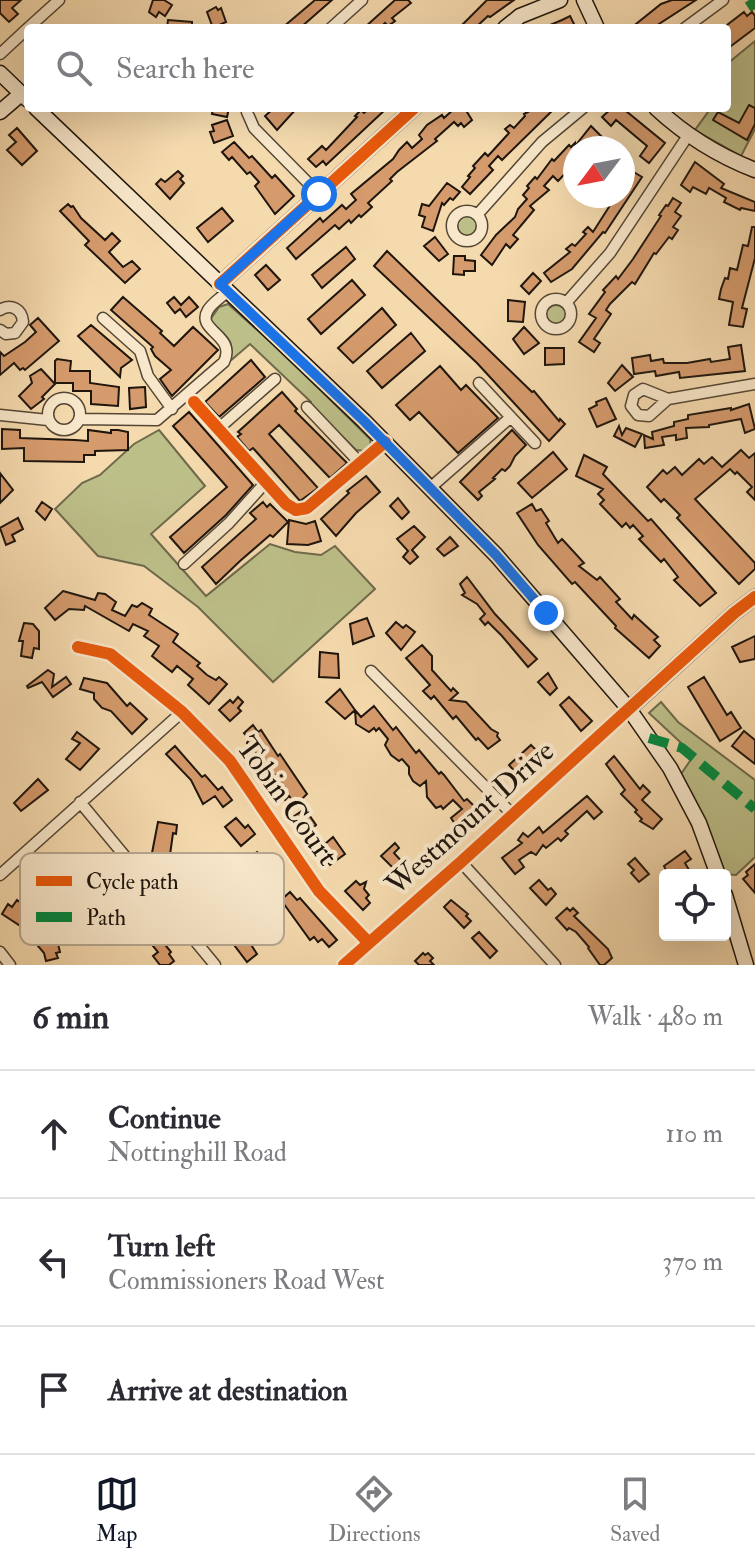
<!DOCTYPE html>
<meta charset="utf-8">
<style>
body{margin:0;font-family:"IM FELL Double Pica",serif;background:#f7f7f7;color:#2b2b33}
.controls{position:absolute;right:24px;bottom:24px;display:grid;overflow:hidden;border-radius:8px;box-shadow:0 8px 32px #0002}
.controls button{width:72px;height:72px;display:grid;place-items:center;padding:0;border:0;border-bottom:2px solid #e1e1e2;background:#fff;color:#2b2b33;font:40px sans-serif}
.compass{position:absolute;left:563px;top:136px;width:72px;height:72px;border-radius:50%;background:#fff;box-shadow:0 8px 32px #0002;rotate:238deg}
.stop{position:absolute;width:24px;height:24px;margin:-18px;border:6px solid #1a73e8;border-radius:50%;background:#fff}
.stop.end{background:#1a73e8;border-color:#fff;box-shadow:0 2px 8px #0008}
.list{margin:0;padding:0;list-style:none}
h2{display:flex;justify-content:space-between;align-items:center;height:104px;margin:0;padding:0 32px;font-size:34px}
h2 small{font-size:26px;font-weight:400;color:#7c7c81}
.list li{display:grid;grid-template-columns:52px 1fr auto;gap:24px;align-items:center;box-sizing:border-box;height:128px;padding:0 32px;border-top:2px solid #e1e1e2}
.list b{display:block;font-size:30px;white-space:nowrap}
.list p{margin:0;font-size:26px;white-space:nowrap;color:#7c7c81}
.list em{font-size:26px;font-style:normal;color:#7c7c81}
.icon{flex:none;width:44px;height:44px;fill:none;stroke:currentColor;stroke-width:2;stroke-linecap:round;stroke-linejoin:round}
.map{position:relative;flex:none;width:755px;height:965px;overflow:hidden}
.search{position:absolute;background:#fff;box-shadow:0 8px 32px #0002;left:24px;right:24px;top:24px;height:88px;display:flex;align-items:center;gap:20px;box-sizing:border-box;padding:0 28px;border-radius:8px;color:#7c7c81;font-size:30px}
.sheet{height:488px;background:#fff}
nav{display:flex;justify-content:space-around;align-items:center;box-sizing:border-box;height:112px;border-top:2px solid #e1e1e2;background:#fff;font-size:22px;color:#7c7c81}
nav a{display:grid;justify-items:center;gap:4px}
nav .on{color:#111827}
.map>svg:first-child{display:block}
</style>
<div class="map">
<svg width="755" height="965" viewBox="0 0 755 965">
<rect width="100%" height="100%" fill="#f5daae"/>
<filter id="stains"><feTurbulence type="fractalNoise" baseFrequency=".0025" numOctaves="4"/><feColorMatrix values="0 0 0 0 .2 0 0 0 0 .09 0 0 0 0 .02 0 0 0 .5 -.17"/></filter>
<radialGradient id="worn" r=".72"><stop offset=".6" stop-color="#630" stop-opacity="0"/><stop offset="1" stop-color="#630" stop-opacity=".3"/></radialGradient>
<path fill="#bdbf89" stroke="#6e6a4b" stroke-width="2" d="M755 41V129L741 156 695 130 711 108H727V64Z
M457 226a10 10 0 1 1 20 0a10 10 0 1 1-20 0Z
M228 304 281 351 370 439 371 447 365 451 356 450 310 404 311 402 250 344 229 362C237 339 225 336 210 320L219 307Z
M546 315a10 10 0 1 1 20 0a10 10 0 1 1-20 0Z
M159 430 205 486 151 534 206 596 270 544 295 552 321 555 335 546 375 589 273 682 198 607 144 566 98 556 55 509 82 483 100 475 134 444Z
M661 702 678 722 755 780V857L736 875 723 874 681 774 694 755 649 713Z"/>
<path fill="#d69b6d" stroke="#1e150d" stroke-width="2" d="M0 0H21L12 8 18 14 9 22 0 13Z
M153 0H164L172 5 165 16 159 12 156 17 149 12Z
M315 0H332L300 28H282Z
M395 0H408L411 3 392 18 395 21 388 26 385 23 380 28H364Z
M487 0H514L490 17 488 16 475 28H459Z
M672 0H696L659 24 662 28H631L661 4Z
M216 7 218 10 221 8 226 22 213 28 207 12Z
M744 12 747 16 752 12 755 16V28L727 49V25Z
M570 16 576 28H543L562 20Z
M168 20 192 22V28H167Z
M749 105 755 108V124L747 140 713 120 718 112 739 123Z
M213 108H229L227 117 212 114Z
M274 108H297L277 130 265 116Z
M370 108H387L326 165 323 161 316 167 308 159 322 146 326 150 357 117 355 116 361 110 364 113Z
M455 108H472L467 112 472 120 464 127 461 123 458 126 454 122 435 139 437 141 397 172 390 179 392 181 368 203 372 207 361 217 359 215 351 223 349 220 339 229 335 225 296 259 287 248 320 218 323 222 342 205 346 209 356 200 351 194 393 159 399 150 407 142 412 148 422 139 419 135 427 125 442 115 444 118Z
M535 108H555L502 160 498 156 489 166 493 170 470 194 462 187 470 177 468 176 475 168 473 166 485 153 488 156 509 133 505 129 510 125 514 128 525 116 524 114Z
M612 108H630L626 111 665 143 649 163 640 156 647 146 616 120 611 126 602 117Z
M227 120 233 136 214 143 210 132 214 131 212 125Z
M591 126 605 140 597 148H575V163L558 181 553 176 544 186 549 190 530 206 534 210 513 235 518 239 510 248 506 244 492 265 481 255 496 235 515 217 518 209 527 199 523 195 529 188 527 186 535 177 537 179 552 159 554 161 569 145 571 147 575 143V146Z
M17 128 37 151 22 165 7 150 16 142 9 135Z
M234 142 249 158 252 156 272 178 275 175 294 196 275 214 255 186 259 182 250 172 247 174 232 157 229 160 222 152Z
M695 162 724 184 721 188 755 202V211L741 208 740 210 724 202 726 198 709 188 706 194 693 187 690 192 681 185Z
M178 171 183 176 180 179 184 183 170 199 156 184 161 179 165 182Z
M632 171 642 177 605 233 603 232 572 269 551 282 544 273 570 252 566 249 572 244 575 246 586 234 583 232 588 227 593 232 616 196H623V185Z
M447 183 460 192 453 200 450 198 444 205 442 203 433 231 422 227 425 217 419 215 422 204 429 206Z
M673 198 681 203 675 212 681 216 673 227 678 230 672 239 669 237 656 254 654 253 635 284 632 282 610 304 606 310 611 314 594 339 600 343 594 352 579 342 596 318 589 314 605 292 603 290 616 276 618 279 633 259 661 216 659 215 666 205 668 206Z
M68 204 71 207 73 206 81 218 105 240 112 233 120 241 109 252 123 267 132 261 140 269 125 283 85 245 89 241 60 211Z
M222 208 233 221 208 242 197 228Z
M752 227H755V258L742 308 747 309 743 327 729 325 733 302 719 299 721 289 725 278 728 279 730 268 737 270 743 245 748 246Z
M435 237 448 254 439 261 424 246Z
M346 247 355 259 322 288 312 275Z
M387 251 532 392 534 391 559 421 560 419 565 424 549 441 477 363 374 266Z
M454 256H465V260L475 261V271H464V275L453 274Z
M266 265 280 280 268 290 255 275Z
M533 273 541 281 529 294 521 286Z
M352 280 365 295 321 334 308 319Z
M123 297 162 331 160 333 174 346 193 327 218 350 172 396 160 379 171 370 155 356 151 349 153 347 111 310Z
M174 297 181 305 189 297 198 307 186 317 180 309 175 313 167 303Z
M508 300 525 302 523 322 508 321Z
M382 308 396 325 353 363 338 348Z
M38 318 59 341 25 370 23 368 20 370 14 363 0 375V352L4 356 25 342 36 332 30 325Z
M91 325 132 360 121 368 120 377 78 336Z
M524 327 539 343 524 354 513 339Z
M411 333 425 351 382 388 367 371Z
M741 345 745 371 680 378 679 372 656 376 655 371 634 374 632 358 650 355 651 361 663 359 664 363H687L710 359 711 362 730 359 728 347Z
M545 348H564V364L545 365Z
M57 359 71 361 70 371H90V383L119 387 118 406 91 404V391H73V383H55V361Z
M251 360 265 377 219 417 205 402Z
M622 365 633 377 615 391 608 383Z
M440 366 461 390 466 385 498 418 458 453 419 412 410 420 396 405Z
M41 369 55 384 42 397 44 399 31 409 19 396 32 383 30 376Z
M145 387 146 407 130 409 129 388Z
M282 392 297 409 295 411 347 463 330 478 279 425 269 434 318 488 300 501 253 448 249 451 237 437 241 434 238 432Z
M606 398 616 419 597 427 589 409 597 405 596 402Z
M749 404 755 429 745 433 741 419 709 425V427L686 428 687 438 676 440V435L662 437 664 445 645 448 644 435 653 439 652 432 674 426V422L688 419V415L731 408V410Z
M189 412 253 485 226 515 184 553 170 537 227 487 173 426Z
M619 426 622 435 626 428 642 434 635 447 614 436Z
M2 429 20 430V438L75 440 88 441V430L111 433V430H118L128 432V450L95 451V455H84V462L24 461V448L2 449Z
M512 430 526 445 515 456 510 466 505 471 502 469 493 478 495 479 479 492 482 496 478 500 460 482Z
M741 450 749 458 755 453V500L747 492 752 487 737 472 735 474 730 469 695 499 755 563V569L739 584 677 518 680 515 664 499 661 502 647 487 663 470 667 474 675 467 682 475 699 459 704 464 712 457 722 467Z
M553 452 567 469 532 498 518 483Z
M584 455 607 467 603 474 648 521 651 519 716 593 700 606 674 580 678 577 664 559 661 562 639 539 643 536 633 525 630 528 626 523 622 527 600 504 604 500 598 494 603 489 576 476Z
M0 473 13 490 0 503Z
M366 476 380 492 356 513 336 536 321 519 349 493 347 491Z
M398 498 409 512 402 519 390 506Z
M42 502 52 509 45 520 36 511Z
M263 502 267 507 270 504 288 522 273 537 270 535 240 561 216 584 202 567 256 519 250 513Z
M532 504 536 511 541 509 549 521 546 523 558 543 562 539 584 563 579 566 597 580 600 577 620 599 616 602 632 619 634 615 658 637 654 640 660 646 649 658 615 628 616 626 575 582 572 584 538 545 517 513Z
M18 518 23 529 12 535 15 541 6 545 0 528Z
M289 520 306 524 315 521 321 541 308 545 287 544Z
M414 526 425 537 412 550 418 557 410 564 403 557 408 551 397 539Z
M450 537 458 546 444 556 437 549Z
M467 577 495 614 537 659 528 667 502 636 488 622 485 625 480 619 485 614 477 604 462 595 465 593 460 584Z
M63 591 95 600 98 593 105 594 116 602 112 610 125 616 132 605 137 607 142 603 152 609 149 615 178 634 173 642 200 663 197 666 207 675 216 680 219 677 227 684 209 704 188 685 193 679 177 666 172 672 152 656 159 646 144 636 148 631 133 624 129 631 85 606 84 610 69 609 55 620 45 608Z
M367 618 374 636 353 644 350 624Z
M396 622 403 628 406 625 415 632 401 650 386 633Z
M24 623 33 624 39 631V649L34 648 32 658 21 656 23 641H19Z
M755 636V659L740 662 732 647Z
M422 645 432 656V670L451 691 453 688 458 693 450 700 466 702 491 729 498 733 497 736 500 740 488 749 478 738 476 740 456 716 453 719 434 696 431 699 423 691 430 685 406 658Z
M320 652 338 654 339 678 319 677Z
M48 670 54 674 52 687 66 677 71 684 53 697 42 682 28 688 27 686Z
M548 673 557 688 550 695 538 682Z
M704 677 727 715 731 712 741 728 720 741 688 687Z
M84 678 107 683 127 706 130 703 147 719 132 734 111 711 102 708 94 699V693L80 689Z
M340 689 355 710 345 719 326 702Z
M238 697 243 702 238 708 241 711 230 721 219 710 230 700 233 703Z
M569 697 592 721 581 731 560 705Z
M374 706 393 730 396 727 416 753 419 750 439 774 441 772 444 775 464 801 467 799 476 808 472 811 480 819 464 832 459 830 451 818 462 809 453 800 443 809 441 806 436 808 427 797 426 781 420 786 413 781 409 774V767L402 759 399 761 391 755 385 745 388 739 379 728 376 731 374 728 369 732 356 724 355 710 361 717Z
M253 725 258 732 261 730 278 756 280 754 307 794 296 805 289 796 285 800 279 791 285 787 247 743 249 739 244 733Z
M744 731 755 740V764L732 746Z
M77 732 99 749 80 770 66 759 80 743 72 739Z
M531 745 537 751 516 773 509 765Z
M175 746 202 777 205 775 218 790 222 787 232 800 223 807 215 796 203 804 191 780 166 754Z
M614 756 640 789 643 785 650 792 642 800 662 819 653 829 640 821 642 819 635 812 637 810 621 794 625 790 606 764Z
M38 779 48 790 21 811 14 803Z
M587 796 602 812 594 819 587 811 565 831 568 834 561 841 558 838 546 848 543 845 536 855 531 852 519 860 524 867 515 874 502 858 522 843 518 840 523 833 528 837 539 827 543 833Z
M305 809 316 825 313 828 325 844 333 837 345 854 330 865 320 854 317 856 302 831 300 833 290 819Z
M236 818 245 828 248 825 255 834 241 846 225 827Z
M158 822 177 825 176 834 173 833 170 855 152 853Z
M395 843 399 848 394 853 404 864 396 871 381 856Z
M685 851 691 859 685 863 692 875H681L678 870 673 874 670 870 667 872 664 866Z
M257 852 275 871 262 881 246 860Z
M635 858 649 874 639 882 631 873 634 870 628 864Z
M755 864V893L743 879 748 875 746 872Z
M539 880 548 890 551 888 556 894 546 905 530 888Z
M356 881 360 885 366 882 364 889 369 895 366 898 370 903 363 910 345 891Z
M115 882 120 889 117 891 134 912 137 910 171 952 169 954 174 961 169 965H160L153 956 158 952 144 935 137 940 103 895Z
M290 892 297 900 300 898 337 940 329 947 322 939 318 942 314 937 310 940 281 900Z
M17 900 29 909 24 915 28 918 22 927 2 914 8 904 12 907Z
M451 900 468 914 466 916 471 921 464 928 444 907Z
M567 908 570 911 573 908 578 913 574 916 608 949 612 958 604 965H600L588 948 589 947 576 932 569 928 567 930 556 918Z
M40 922 57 940 60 952 56 953 58 958 46 961 44 953 26 932Z
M239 929 244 935 249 930 254 936 248 940 257 954 247 962 228 937Z
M479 932 497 951 490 958 472 938Z
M423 953 425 955 428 953 433 958 430 961 434 965H419L415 961Z"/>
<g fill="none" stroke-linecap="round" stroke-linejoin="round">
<g stroke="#544635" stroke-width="13">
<path id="street" d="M28 28 59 0
M331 28 362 0
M685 28 723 0
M0 54 28 28
M249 108 247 112 254 128 319 194
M452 226a15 15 0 1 1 30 0a15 15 0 1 1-30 0Z
M477 215 542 142 583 108
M541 314a15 15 0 1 1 30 0a15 15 0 1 1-30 0Z
M566 303 610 253 689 134
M0 310C11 303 22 309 23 322L15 333 6 334 0 330
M103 318 140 351 148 376 172 409
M479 383 535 443
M48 414a16 16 0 1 1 32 0a16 16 0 1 1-32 0Z
M668 399 649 416 638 415 631 406 634 395 643 389 668 399 755 384
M194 402 286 504 296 510 307 508 385 442
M307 407 360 463
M0 415 48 420
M79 419 157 420 224 362C237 335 195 331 208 310 212 303 222 297 228 291
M218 429 275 379
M430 488 511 417
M184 564 229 523 266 482
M78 647 110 654 182 712 230 761 319 891 369 943
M371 671 513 815
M80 802 215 965
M461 862 555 965
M0 875 182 712
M0 952 10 965
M344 965 629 709"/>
</g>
<g stroke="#1e150d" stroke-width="17">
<path id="secondary" d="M584 0 597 28
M505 28 520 16 560 0
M0 73 28 100
M36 108 364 421 496 555 629 709 670 768 699 823 718 875
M656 108C684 134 719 156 755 170
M0 112 21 94
M220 284 414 108
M629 709 734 613 755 597
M725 895 746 965"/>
</g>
<use href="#street" stroke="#f8e7ca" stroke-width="10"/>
<use href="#secondary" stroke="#f8e7ca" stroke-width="14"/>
<path stroke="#00873e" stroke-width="10" stroke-dasharray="20 10" stroke-linecap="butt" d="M749 0 755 9
M649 738 682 748 755 809"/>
<g stroke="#f8e7ca" stroke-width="17">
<path id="cycleway" d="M220 284 414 108
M194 402 286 504 296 510 307 508 385 442
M78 647 110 654 182 712 230 761 319 891 369 943
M344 965 461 862 734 613 755 597"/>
</g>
<use href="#cycleway" stroke="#e8590c" stroke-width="12"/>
</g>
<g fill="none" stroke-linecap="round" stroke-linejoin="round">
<path stroke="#1a73e8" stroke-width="10" d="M319 194 220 284 364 421 496 555 546 613"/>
</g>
<g text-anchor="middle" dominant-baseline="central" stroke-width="8" stroke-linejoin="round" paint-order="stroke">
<g font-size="30" fill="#1e150d" stroke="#f8e7ca">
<text transform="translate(287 801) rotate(54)">Tobin Court</text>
<text transform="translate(470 818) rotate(-42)">Westmount Drive</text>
</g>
</g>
<rect x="20" y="853" width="264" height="92" rx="12" fill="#f8e7ca" stroke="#b7a891" stroke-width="2"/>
<rect x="36" y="876" width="36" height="10" fill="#e8590c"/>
<rect x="36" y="912" width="36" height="10" fill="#00873e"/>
<g font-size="22" fill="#1e150d">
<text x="86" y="889">Cycle path</text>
<text x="86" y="925">Path</text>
</g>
<rect width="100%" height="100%" filter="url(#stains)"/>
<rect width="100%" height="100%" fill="url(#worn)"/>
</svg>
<div class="controls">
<button><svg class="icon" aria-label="locate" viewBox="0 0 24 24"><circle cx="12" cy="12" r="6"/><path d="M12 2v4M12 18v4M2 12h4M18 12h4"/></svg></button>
</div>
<svg class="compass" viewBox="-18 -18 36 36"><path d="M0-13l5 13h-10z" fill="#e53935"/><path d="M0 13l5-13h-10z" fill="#7c7c81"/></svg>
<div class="stop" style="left:319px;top:194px"></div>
<div class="stop end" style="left:546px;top:613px"></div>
<div class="search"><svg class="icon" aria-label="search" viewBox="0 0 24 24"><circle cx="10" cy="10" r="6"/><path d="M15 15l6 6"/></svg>Search here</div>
</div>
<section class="sheet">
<h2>6 min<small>Walk · 480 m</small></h2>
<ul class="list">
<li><svg class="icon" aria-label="ahead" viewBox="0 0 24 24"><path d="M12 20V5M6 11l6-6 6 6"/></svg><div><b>Continue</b><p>Nottinghill Road</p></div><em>110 m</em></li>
<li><svg class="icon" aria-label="left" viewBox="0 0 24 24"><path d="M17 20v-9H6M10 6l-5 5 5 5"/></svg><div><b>Turn left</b><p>Commissioners Road West</p></div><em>370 m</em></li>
<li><svg class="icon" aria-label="arrive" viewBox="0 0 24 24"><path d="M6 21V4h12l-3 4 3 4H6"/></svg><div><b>Arrive at destination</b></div></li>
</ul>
</section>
<nav>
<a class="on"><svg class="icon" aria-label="map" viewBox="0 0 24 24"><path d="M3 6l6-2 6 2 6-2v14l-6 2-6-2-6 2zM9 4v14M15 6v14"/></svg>Map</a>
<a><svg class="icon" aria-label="directions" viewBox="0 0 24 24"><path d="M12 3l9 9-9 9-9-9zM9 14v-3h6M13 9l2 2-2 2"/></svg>Directions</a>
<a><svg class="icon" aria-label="saved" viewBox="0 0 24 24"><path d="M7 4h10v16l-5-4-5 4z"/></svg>Saved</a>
</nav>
